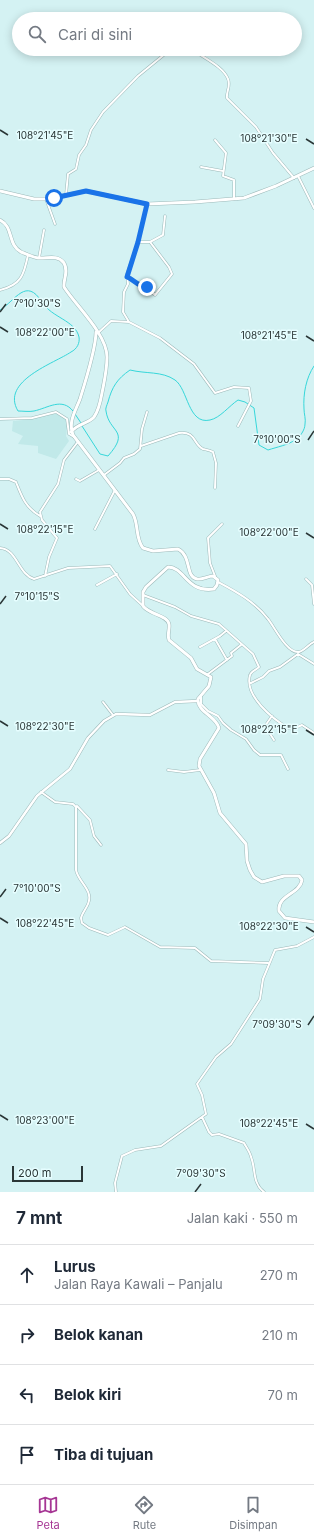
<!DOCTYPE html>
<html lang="id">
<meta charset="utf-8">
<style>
body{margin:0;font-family:Inter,sans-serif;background:#f6f6f7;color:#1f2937}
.scale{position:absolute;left:12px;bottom:10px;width:71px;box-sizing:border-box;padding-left:4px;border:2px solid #2a3636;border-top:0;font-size:11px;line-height:14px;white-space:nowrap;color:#2a3636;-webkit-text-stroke:3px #e6feff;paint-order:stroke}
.stop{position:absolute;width:12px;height:12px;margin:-9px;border:3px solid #1a73e8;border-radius:50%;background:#fff}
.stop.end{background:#1a73e8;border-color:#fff;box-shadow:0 1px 4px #0008}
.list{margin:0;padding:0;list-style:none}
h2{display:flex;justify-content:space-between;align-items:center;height:52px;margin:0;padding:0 16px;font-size:17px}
h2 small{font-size:13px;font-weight:400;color:#747a83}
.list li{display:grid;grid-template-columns:26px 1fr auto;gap:12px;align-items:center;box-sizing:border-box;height:60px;padding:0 16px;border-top:1px solid #e0e1e3}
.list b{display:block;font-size:15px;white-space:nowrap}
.list p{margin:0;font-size:13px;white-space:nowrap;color:#747a83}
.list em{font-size:13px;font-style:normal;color:#747a83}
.icon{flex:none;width:22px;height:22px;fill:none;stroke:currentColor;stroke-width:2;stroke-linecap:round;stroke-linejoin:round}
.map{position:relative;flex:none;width:314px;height:1192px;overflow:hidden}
.search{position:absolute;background:#fff;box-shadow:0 2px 10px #0003;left:12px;right:12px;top:12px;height:44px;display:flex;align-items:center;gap:10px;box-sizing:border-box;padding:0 14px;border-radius:22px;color:#747a83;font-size:15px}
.sheet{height:292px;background:#fff}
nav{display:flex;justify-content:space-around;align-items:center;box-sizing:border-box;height:56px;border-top:1px solid #e0e1e3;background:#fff;font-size:11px;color:#747a83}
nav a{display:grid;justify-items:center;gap:2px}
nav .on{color:#a63694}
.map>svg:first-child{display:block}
</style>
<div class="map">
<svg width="314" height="1192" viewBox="0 0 314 1192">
<rect width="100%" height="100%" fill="#d4f2f3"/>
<path fill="#c1e9e9" d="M55 413 65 418 68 422 66 436 69 441 56 459 38 453V446L18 444 23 436 12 431 13 421 33 419Z"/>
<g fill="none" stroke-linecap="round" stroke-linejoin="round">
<path stroke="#37d7da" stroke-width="1" d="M0 310C16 300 26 277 42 302 52 318 75 320 79 337 80 343 77 349 71 352 55 363 0 381 18 411 23 411 29 412 34 411 48 408 62 397 73 411
M75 414 81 423
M82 426 100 454 108 456C131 430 109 433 106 411 105 409 107 405 108 402 112 387 117 379 130 370 146 374 162 371 175 380 188 389 188 425 210 420 220 418 229 406 238 400L245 402 254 408 259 445 268 450C277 447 288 445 295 440 300 437 305 430 305 424 306 419 304 414 304 409 303 394 306 378 314 366"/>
<g stroke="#9cb9b9" stroke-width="3">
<path id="minor" d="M192 49C203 58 223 66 228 79 231 86 226 92 227 98L256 127 273 153 294 178
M215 140 226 153 223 176 234 180V199
M201 167 223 171
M298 176 314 208
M66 195 68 174 76 169 79 155 86 145 91 130 103 112 138 76 171 49
M46 199 55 224
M138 242H150L163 235 165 216
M39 258 44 230
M127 278H131L139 285 147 288 155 295 172 274 169 267 150 242
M0 290C21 285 24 275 28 255
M129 322 160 338 194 364 215 393 234 387 249 388 251 401 238 426
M98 333 111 321 129 322 123 312 124 292 128 284 127 274 138 242 147 204
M0 419 32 418 56 412 67 419 69 434 74 437
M141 446 179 433C196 431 193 444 203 449 207 450 209 450 213 452L216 463 215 488
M104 475 120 463 124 458 134 454 140 449 142 429 147 412
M0 479H9L16 482C22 497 25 507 40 516
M76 479 80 481 99 470
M95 529 115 490
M0 548C17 549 18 574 34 579L68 568 110 566 130 594 142 605
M45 576 49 557 57 538 42 520 40 512 58 484 64 460 77 443
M215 576 210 563 208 538 222 524
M306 579 312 585 314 604
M218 582C237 592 255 602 268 619 274 626 287 654 299 652 304 651 309 644 314 642
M97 585 117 574
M143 595 175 607 191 616 219 624 253 654 259 667C256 670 251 671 250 675 244 696 273 719 288 728L293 729 302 725 314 733
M215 639 227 660
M200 647 220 636 226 631
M298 654 314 664
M208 674 232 656 231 653 241 645
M251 683 263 677 269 671 280 667 298 654
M201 696V704L208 711 218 716 223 723 231 730 246 739 254 750 260 755H281L288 769
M103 702 113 715
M272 716 265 726 274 740
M168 770 184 772 200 770
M41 792 55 802 73 804 76 807V870C78 882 94 890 88 904 86 909 82 913 81 918L82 923 89 928 108 935 125 927 160 947 195 948 211 961 268 963
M77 806 90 820 94 836 101 845
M202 1117 209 1132 212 1135 219 1134 244 1143C246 1147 250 1152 251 1157 256 1169 252 1183 264 1192
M116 1192 115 1183 122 1156 135 1150 161 1146 206 1114 202 1095 197 1084 216 1057 231 1044 260 999 263 979 275 950 297 946 314 937"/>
</g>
<g stroke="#9cb9b9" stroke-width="3.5">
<path id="secondary" d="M0 843 9 836 37 796 70 769 88 738 104 721 116 714 150 715 175 702 198 701"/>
</g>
<g stroke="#9cb9b9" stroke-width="4">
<path id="primary" d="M0 191 34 199H48L86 191 147 204 195 202 244 198 276 186 314 168"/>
</g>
<g stroke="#9cb9b9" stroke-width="4">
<path id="trunk" d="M0 220C14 227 7 244 21 252 26 254 32 257 38 258 47 259 57 254 64 263 69 272 63 279 64 287 76 306 107 334 107 357 107 367 105 378 103 388 101 397 100 409 94 417 88 424 78 423 71 432
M96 332C96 348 85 383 80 399 75 412 68 422 73 435L133 514C139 525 135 538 143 548L153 551 178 549C192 556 185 577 197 579 202 580 208 576 213 576L218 580 217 585 214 589C186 593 185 567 168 567L146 587 143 592V606C150 615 167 615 169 624 170 629 167 634 169 640L191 658 197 669 211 677 209 686 198 699C197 712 216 716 219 728L200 759 199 766 214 793 220 813 246 844 247 861 250 870 254 877 262 882 284 876H299L302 880C300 894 277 895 279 911L285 918 314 922"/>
</g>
<use href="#minor" stroke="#fff" stroke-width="2"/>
<use href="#secondary" stroke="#fff" stroke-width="2.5"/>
<use href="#primary" stroke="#fff" stroke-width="3"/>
<use href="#trunk" stroke="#fff" stroke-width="3"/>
</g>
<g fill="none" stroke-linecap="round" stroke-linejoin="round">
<path stroke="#1a73e8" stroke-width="5" d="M54 198 86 191 147 204 138 242 127 277C133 279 138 287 147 287"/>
</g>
<path fill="none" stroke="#2a3636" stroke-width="1.5" d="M0 130 8 135M306 139 314 144M0 312 6 304M0 327 8 332M306 336 314 341M308 440 314 431M0 524 8 529M306 533 314 538M0 604 6 596M0 721 8 726M306 730 314 735M0 897 6 889M0 918 8 923M306 927 314 932M308 1025 314 1016M0 1115 8 1120M306 1124 314 1129M195 1192 201 1184"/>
<g font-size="10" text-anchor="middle" fill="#2a3636" stroke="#e6feff" stroke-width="3" stroke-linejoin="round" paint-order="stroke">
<text x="45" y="139">108°21'45"E</text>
<text x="269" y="142">108°21'30"E</text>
<text x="37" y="307">7°10'30"S</text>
<text x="45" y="336">108°22'00"E</text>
<text x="269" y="339">108°21'45"E</text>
<text x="277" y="443">7°10'00"S</text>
<text x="45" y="533">108°22'15"E</text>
<text x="269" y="536">108°22'00"E</text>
<text x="37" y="600">7°10'15"S</text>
<text x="45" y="730">108°22'30"E</text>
<text x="269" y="733">108°22'15"E</text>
<text x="37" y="892">7°10'00"S</text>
<text x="45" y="927">108°22'45"E</text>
<text x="269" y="930">108°22'30"E</text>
<text x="277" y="1028">7°09'30"S</text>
<text x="45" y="1124">108°23'00"E</text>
<text x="269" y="1127">108°22'45"E</text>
<text x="201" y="1177">7°09'30"S</text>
</g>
</svg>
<div class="scale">200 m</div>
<div class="stop" style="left:54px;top:198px"></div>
<div class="stop end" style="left:147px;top:287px"></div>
<div class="search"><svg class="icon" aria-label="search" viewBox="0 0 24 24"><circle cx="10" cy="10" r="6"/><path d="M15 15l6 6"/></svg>Cari di sini</div>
</div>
<section class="sheet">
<h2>7 mnt<small>Jalan kaki · 550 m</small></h2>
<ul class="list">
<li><svg class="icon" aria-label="ahead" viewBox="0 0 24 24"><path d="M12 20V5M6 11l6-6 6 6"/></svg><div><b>Lurus</b><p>Jalan Raya Kawali – Panjalu</p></div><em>270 m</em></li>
<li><svg class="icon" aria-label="right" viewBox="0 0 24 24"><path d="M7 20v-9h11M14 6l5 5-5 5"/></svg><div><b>Belok kanan</b></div><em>210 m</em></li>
<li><svg class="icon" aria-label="left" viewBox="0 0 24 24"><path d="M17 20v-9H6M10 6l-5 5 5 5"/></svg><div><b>Belok kiri</b></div><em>70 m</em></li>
<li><svg class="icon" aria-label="arrive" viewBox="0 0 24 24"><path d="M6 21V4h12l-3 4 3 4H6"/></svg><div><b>Tiba di tujuan</b></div></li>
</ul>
</section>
<nav>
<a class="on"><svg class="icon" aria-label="map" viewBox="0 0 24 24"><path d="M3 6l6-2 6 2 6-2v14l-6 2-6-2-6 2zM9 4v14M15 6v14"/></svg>Peta</a>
<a><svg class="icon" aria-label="directions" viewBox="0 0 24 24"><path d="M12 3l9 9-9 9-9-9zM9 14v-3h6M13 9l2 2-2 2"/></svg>Rute</a>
<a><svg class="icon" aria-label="saved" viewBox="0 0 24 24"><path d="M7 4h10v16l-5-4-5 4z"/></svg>Disimpan</a>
</nav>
